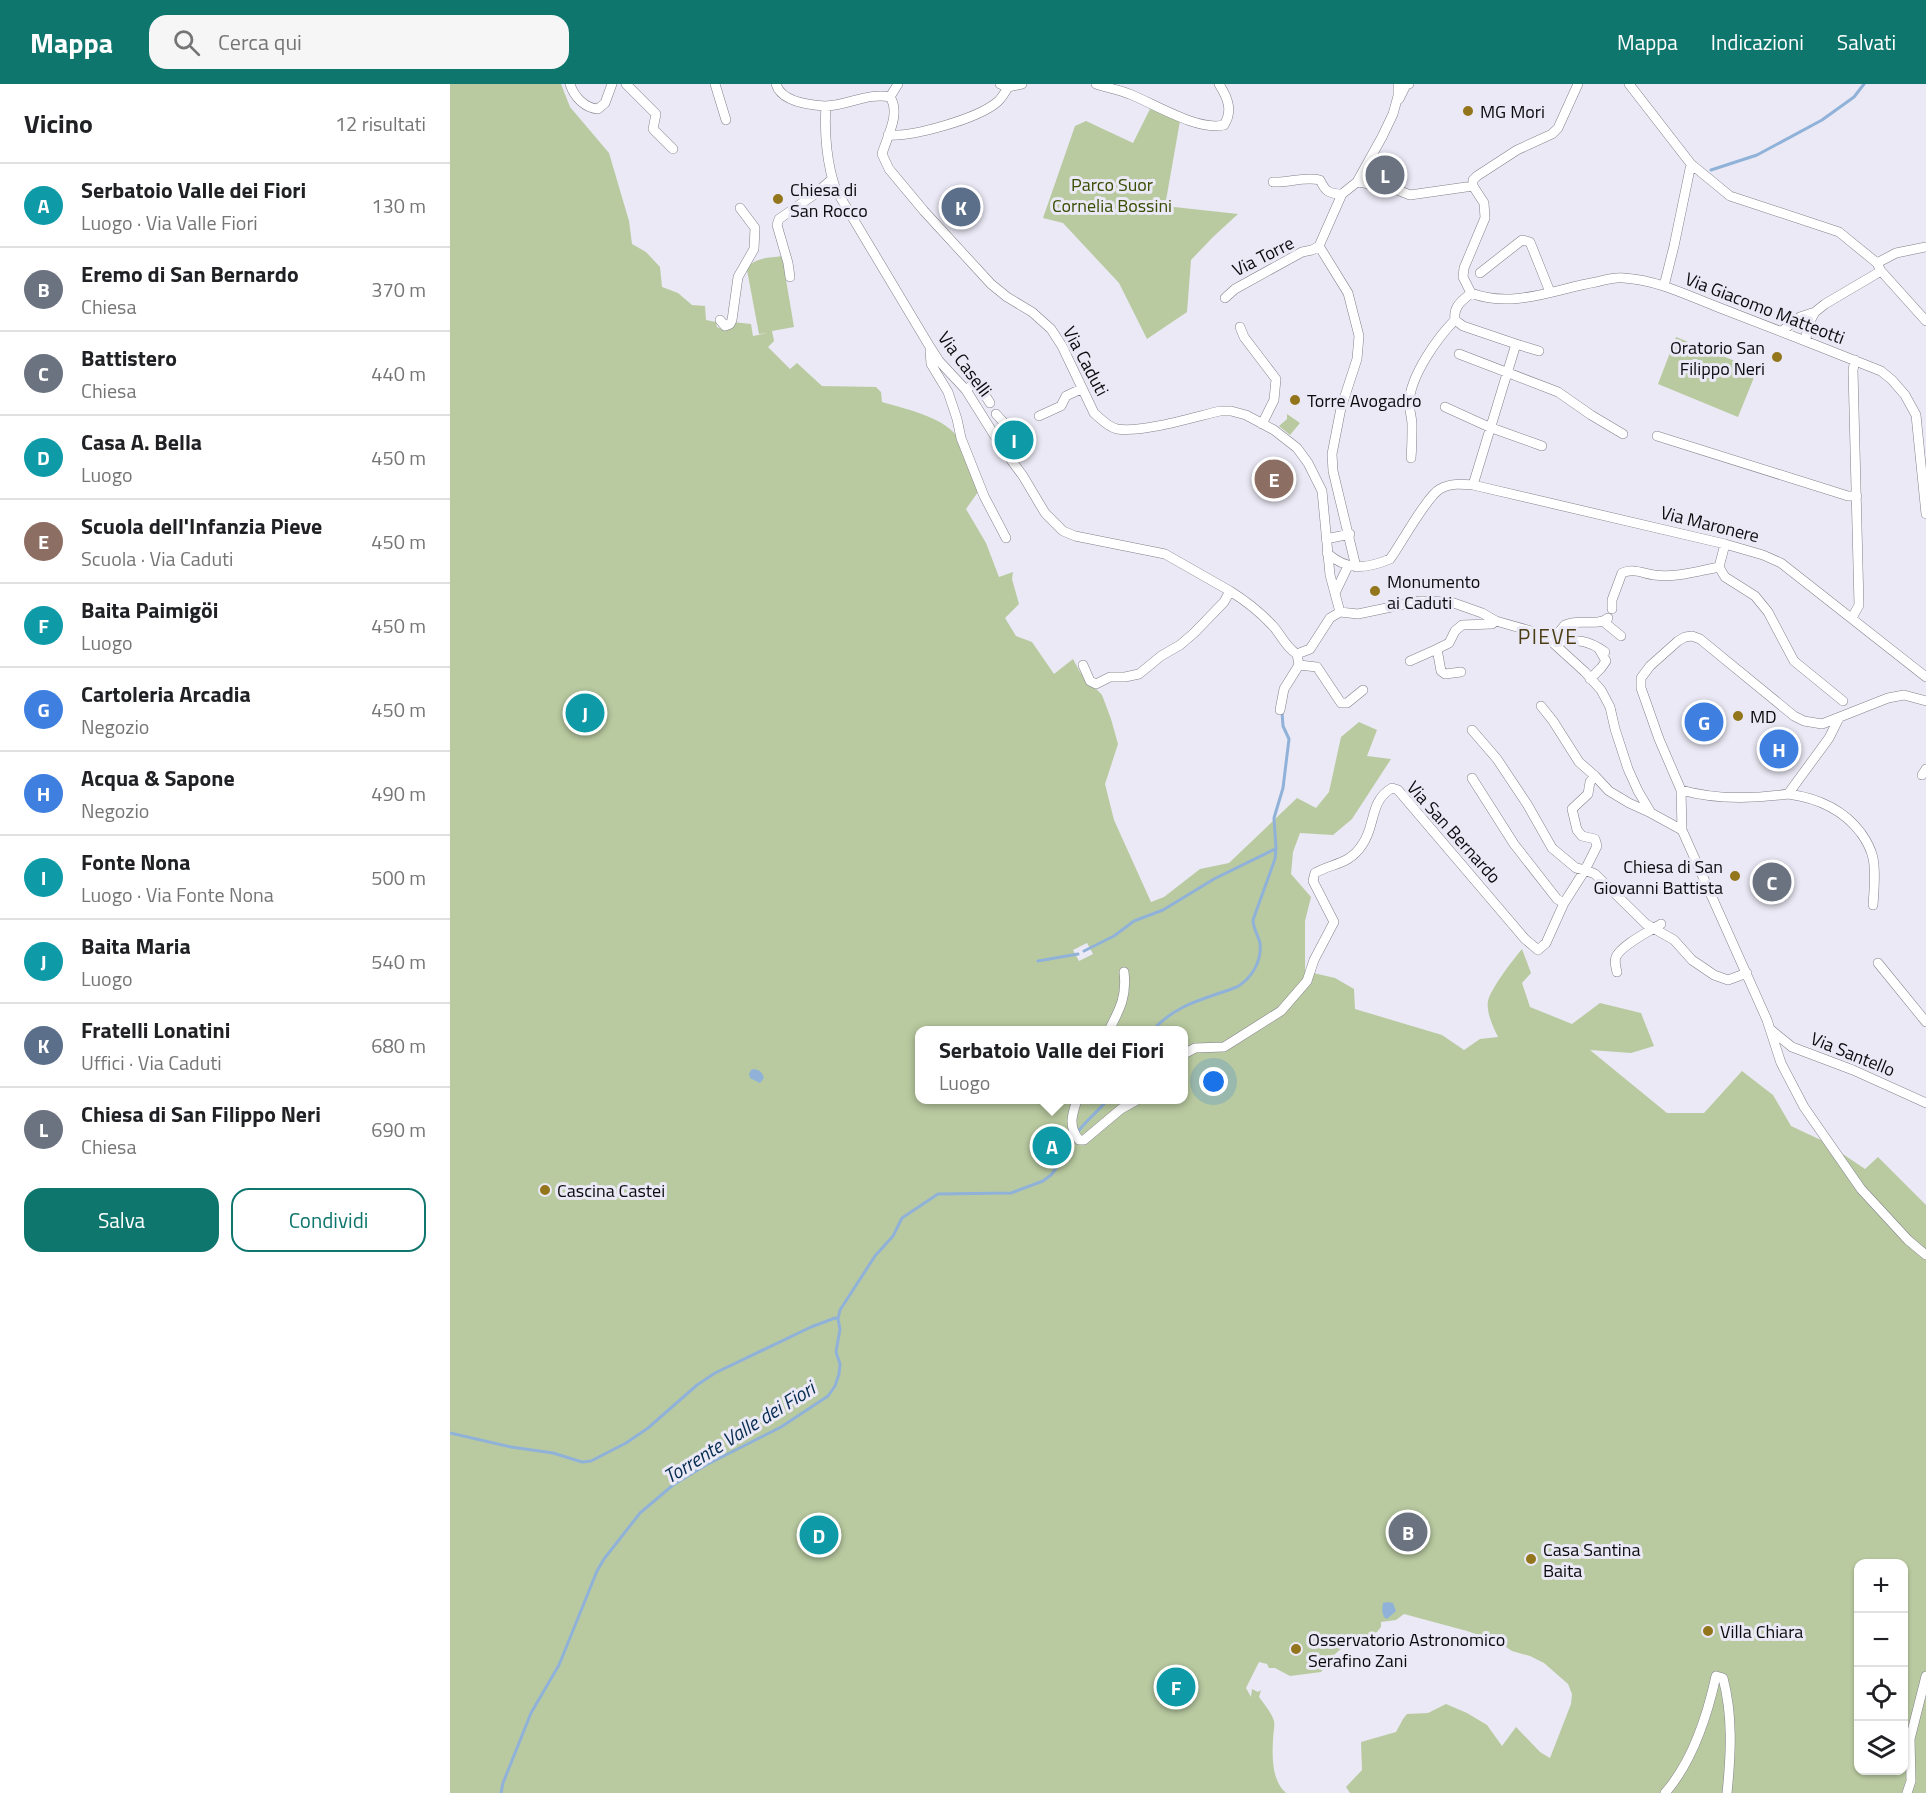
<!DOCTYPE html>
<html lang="it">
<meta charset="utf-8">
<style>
body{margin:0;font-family:"Titillium Web",sans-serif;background:#f6f6f6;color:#202124}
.controls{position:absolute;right:18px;bottom:18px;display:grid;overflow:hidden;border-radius:12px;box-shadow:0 2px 4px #0004}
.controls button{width:54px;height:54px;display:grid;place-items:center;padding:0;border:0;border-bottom:2px solid #e0e0e0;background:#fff;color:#202124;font:30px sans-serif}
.you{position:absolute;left:764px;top:998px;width:21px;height:21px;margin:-15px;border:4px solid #fff;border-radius:50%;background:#1a73e8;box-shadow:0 0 0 9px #1a73e833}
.badge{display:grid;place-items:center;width:39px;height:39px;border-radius:50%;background:#0f766e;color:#fff;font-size:20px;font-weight:700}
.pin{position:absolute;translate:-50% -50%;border:3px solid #fff;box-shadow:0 2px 6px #0006}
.popup{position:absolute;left:465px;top:942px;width:273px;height:78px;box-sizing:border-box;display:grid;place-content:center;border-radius:12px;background:#fff;filter:drop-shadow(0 2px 4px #0005);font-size:20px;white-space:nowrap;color:#757577}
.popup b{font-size:22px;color:#202124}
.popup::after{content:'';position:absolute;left:50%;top:100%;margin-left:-12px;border:12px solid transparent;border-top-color:#fff}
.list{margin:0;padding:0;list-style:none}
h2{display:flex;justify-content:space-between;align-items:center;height:78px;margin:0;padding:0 24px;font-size:26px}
h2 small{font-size:20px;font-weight:400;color:#757577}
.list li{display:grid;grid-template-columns:39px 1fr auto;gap:18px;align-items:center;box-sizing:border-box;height:84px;padding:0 24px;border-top:2px solid #e0e0e0}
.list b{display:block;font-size:22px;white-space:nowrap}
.list p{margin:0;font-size:20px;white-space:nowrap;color:#757577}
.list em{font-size:20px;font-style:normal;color:#757577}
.actions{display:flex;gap:12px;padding:18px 24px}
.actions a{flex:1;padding:14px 0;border:2px solid #0f766e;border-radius:18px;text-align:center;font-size:21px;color:#0f766e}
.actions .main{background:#0f766e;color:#fff}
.icon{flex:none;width:33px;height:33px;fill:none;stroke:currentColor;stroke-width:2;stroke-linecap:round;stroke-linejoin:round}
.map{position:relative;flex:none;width:1476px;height:1709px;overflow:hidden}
header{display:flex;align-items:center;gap:36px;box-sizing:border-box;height:84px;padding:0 30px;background:#0f766e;color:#fff}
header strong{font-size:28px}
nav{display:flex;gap:33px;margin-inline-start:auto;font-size:21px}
.search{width:420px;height:54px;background:#f6f6f6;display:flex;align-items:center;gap:15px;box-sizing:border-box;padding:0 21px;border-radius:18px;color:#757577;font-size:22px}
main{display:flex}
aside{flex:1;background:#fff}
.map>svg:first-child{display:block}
</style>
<header>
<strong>Mappa</strong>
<div class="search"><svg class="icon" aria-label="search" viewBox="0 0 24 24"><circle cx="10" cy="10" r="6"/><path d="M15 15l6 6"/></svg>Cerca qui</div>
<nav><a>Mappa</a><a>Indicazioni</a><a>Salvati</a></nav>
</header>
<main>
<aside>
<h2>Vicino<small>12 risultati</small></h2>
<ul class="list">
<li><span class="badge" style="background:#0f9aa8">A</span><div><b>Serbatoio Valle dei Fiori</b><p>Luogo · Via Valle Fiori</p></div><em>130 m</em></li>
<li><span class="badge" style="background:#6b7280">B</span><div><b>Eremo di San Bernardo</b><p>Chiesa</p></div><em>370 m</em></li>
<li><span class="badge" style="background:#6b7280">C</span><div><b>Battistero</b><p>Chiesa</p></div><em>440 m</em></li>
<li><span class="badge" style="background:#0f9aa8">D</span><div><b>Casa A. Bella</b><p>Luogo</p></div><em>450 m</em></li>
<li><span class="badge" style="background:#8d6e63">E</span><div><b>Scuola dell'Infanzia Pieve</b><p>Scuola · Via Caduti</p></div><em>450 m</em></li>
<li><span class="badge" style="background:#0f9aa8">F</span><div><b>Baita Paimigöi</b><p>Luogo</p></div><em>450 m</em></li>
<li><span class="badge" style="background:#3f7fe0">G</span><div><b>Cartoleria Arcadia</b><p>Negozio</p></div><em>450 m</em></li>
<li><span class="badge" style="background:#3f7fe0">H</span><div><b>Acqua &amp; Sapone</b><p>Negozio</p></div><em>490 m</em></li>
<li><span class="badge" style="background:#0f9aa8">I</span><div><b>Fonte Nona</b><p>Luogo · Via Fonte Nona</p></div><em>500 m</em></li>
<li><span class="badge" style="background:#0f9aa8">J</span><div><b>Baita Maria</b><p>Luogo</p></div><em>540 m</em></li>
<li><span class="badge" style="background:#5c6f8a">K</span><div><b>Fratelli Lonatini</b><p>Uffici · Via Caduti</p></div><em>680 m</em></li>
<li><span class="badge" style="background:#6b7280">L</span><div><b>Chiesa di San Filippo Neri</b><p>Chiesa</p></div><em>690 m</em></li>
</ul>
<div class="actions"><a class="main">Salva</a><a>Condividi</a></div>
</aside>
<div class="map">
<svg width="1476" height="1709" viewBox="0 0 1476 1709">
<rect width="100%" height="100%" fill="#eae9f5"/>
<path fill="#b9caa0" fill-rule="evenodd" d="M0 0H111L120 23 159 69 179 137 182 160 196 168 210 183 212 203 228 209 242 221 255 222 256 236 266 238 267 243C274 247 277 243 282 238L301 240 303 252 318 249 309 250 297 186C302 173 320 174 332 172L344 243 322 247 324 257 318 263 340 285 347 279 372 302 426 303 431 308 432 318C453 324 492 333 506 351 513 360 523 395 528 408L516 425 536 459 549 493 563 488 562 495 569 520 555 534 566 552 582 558 604 590 623 575 630 588 652 611 661 635 668 660 655 700 664 736 701 818 714 813 750 785 779 779 847 714 866 724 879 708 891 653 909 638 927 646 917 672 941 675 902 735 883 751 850 749 843 768 841 790 861 813 855 837V887L885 894 904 905 905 925 992 951 1014 966 1030 955 1048 953C1043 943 1036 928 1038 917 1041 904 1063 876 1072 865L1081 889 1072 899 1080 923 1122 940 1150 919 1191 929 1204 962 1181 969 1140 966 1217 1029H1254L1292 987 1323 1011 1341 1042 1375 1058 1415 1085 1428 1073 1476 1121V1709H900L896 1703 912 1686 911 1658 946 1648 953 1635 957 1630 978 1629 996 1620 1017 1629 1037 1641 1052 1662 1066 1643 1090 1668 1100 1674 1121 1620 1122 1610 1118 1600 1094 1579 1080 1572 1062 1567 1047 1557 1017 1547 954 1530 946 1536 931 1538V1543L927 1548 892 1564 885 1570 871 1588 840 1592 825 1584H819L817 1580 809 1578 796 1604 801 1613 802 1605 808 1608 811 1606 809 1613C815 1621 821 1628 824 1637 825 1643 823 1650 823 1656 822 1673 822 1697 836 1709H0ZM637 859 643 870 629 877 623 866ZM470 946H734V1016H470ZM605 1045 619 1057 603 1082 593 1069ZM1408 1480H1454V1686H1408Z
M700 25 730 37 715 122 788 130 763 153 741 176 737 228 697 255 669 199 613 139 593 134 625 42 636 37 683 59Z
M1226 253 1307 286 1288 333 1208 300Z
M837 330 850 339 840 351 829 342 837 335Z"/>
<path fill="#90b2d9" d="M304 985C310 986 312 988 314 994L310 999 300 994 299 990 301 986Z
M937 1518 943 1519 946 1527 937 1535 934 1533 932 1527 933 1519Z"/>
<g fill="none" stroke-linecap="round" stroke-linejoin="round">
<path stroke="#90b2d9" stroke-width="3" d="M1261 86 1307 71 1372 36 1404 13 1414 0
M634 867 664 852 684 837 713 826 764 795 825 765
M588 877 628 870
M703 946C726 920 755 915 787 903 802 894 812 877 810 859 808 851 803 844 803 836L825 775 826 764 824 734 833 704 839 655 833 642 832 628
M627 1049C636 1036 648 1028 657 1016
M0 1349 61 1363 103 1369 132 1378 141 1377 176 1359 198 1344 247 1301 265 1289 361 1243 385 1234 388 1235
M51 1709 53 1699 81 1629 109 1581 147 1487 154 1475 190 1429 223 1401 256 1381 331 1343 378 1312 385 1302 389 1290 390 1280 386 1268 390 1245 388 1235 390 1226 425 1172 443 1152 452 1134 488 1110 561 1109 593 1097 601 1091 607 1083 614 1077 624 1054"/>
<g stroke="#82818b" stroke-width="10">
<path id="minor" d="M120 0C124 13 135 24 148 25L155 19 162 0
M176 0 206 30 203 45 223 65
M265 0 276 36
M326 0C331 17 358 21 375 22 397 22 418 8 440 13 451 29 437 53 432 70L439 85 474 127 541 200 557 213 582 228 601 245 612 262 644 329C651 335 658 343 667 345 693 349 744 333 770 327H781L796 331 824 346 847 364 858 379 872 407 880 491 890 528
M550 0 558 3 572 0
M646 0C658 4 670 6 682 11 706 21 748 47 774 41 783 27 778 14 769 0
M1179 0 1241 80 1280 112 1389 148 1427 179 1431 187 1476 237
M440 13 448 0
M949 15 956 1 959 0
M376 22C374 49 377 81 386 106L480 263 489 277 516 306 553 365 573 392 595 429 613 447 625 452 715 470 780 507
M438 51C463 53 526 35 546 19 552 15 556 6 560 0
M823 98C838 99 855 92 870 96 875 107 879 110 892 110
M907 98 940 103 960 111 1023 102 1034 119 1035 134 1014 184 1013 193 1021 209C1063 225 1105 205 1146 198 1155 196 1165 193 1174 194 1206 196 1235 210 1265 222 1320 243 1376 265 1431 287L1442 296 1455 311 1466 331 1476 430
M1023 102V96L1027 92 1067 66 1102 50 1108 44 1128 0
M1427 179 1446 169 1476 163
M1030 189 1072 156 1080 158 1100 208
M340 193 338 179 327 141 329 135 365 110 382 95
M1214 202 1224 162 1241 80
M1021 209C1012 217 1003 222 1005 236L1013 242 1066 260 1023 401
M775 214 785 205 852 168 862 166 869 162
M270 236 275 242 280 240 282 236 288 193 304 165 305 144 290 124
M790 243 794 253 826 295 824 316 812 340
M1332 247 1350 233 1365 228 1375 220 1431 187
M1356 257 1357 243 1365 228
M1066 260 1089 267
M480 266 481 280 498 308 507 335 511 354 534 412 556 454
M1009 270 1108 308 1141 331 1173 350
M516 306 522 301 531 305 540 319
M995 323 1039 343 1092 362
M546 330 556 341 561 342
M589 332 611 322 616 312 631 305
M1207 352 1398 412H1407
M961 374C962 363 962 352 962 341 962 333 959 325 959 318 961 291 987 254 1005 236
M876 455 900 450
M877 469C897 487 916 485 940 475 951 460 977 412 990 405 1000 399 1012 400 1023 401L1275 460 1313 471 1331 479 1476 593
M906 483 883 387 882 370 891 324 907 275 909 252 898 209 869 162 892 110 907 98 932 53 943 30 948 12V0
M1269 483 1275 493 1305 512 1318 528 1344 577 1393 617
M885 509 898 482
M1162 525V516L1172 489C1184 484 1191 489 1204 491 1226 494 1248 487 1269 483L1275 460
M890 528 908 530 970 517 1001 518 1032 529 1046 537 1088 549 1102 558 1135 588 1151 606 1160 623 1165 645 1178 685 1188 707 1201 729 1232 746 1317 936 1331 979 1354 1023 1411 1105 1458 1156 1476 1171
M1402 534 1409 521 1403 286 1405 276
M1154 538 1171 552
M1088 549 1109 548C1111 546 1113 543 1115 541 1128 534 1147 543 1158 534
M1102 558C1126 556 1135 554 1155 568
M960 577 987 565
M633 581 640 597 646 600 660 593H675L689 590 711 572 730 561 744 549 774 518 780 507C796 517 809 527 822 541 831 550 835 563 847 570
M849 581 867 583 891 619H897L913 606
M1011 588 995 590 991 587 987 565 999 559 1005 547 1012 541 1042 540 1046 537
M1140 595 1151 584 1156 577 1149 565
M1091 622 1103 637 1129 678 1145 692 1159 707 1179 719 1201 729
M830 626 834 605 849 581 847 570 860 565 880 534 890 528
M1022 646 1047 675 1077 720 1102 764 1126 784 1135 786 1147 762 1145 755 1132 752 1127 746 1122 725 1138 710 1140 698 1145 692
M1472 691 1476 685
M1022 694 1064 760 1107 815 1114 819
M1231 706C1266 716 1302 715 1338 710L1379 654 1389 634
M1338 710C1368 714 1393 725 1411 749 1416 756 1421 765 1423 774 1426 789 1424 807 1423 821
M1232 746 1231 706 1209 655 1191 604V594L1200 582 1228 557 1235 553 1242 552 1250 555 1344 632 1354 637 1372 640 1438 614 1454 611 1476 617
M1428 879 1476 938
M1167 888C1166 883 1164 879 1166 873 1171 861 1200 847 1211 840
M659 946C670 925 677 912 674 888
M1321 946 1342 963 1403 986 1476 1019
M734 970 745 964 774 963 831 927 857 897 864 876 884 838 863 797 865 789C882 779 899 781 912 761 926 742 919 717 942 704L948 706 1075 855 1088 866 1096 859 1114 819 1135 786 1145 790 1196 840 1224 856 1242 876 1264 891 1278 896 1297 889
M627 1016C622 1031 618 1042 629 1056H634L671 1025 687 1016
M1215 1709C1243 1677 1257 1633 1266 1592L1273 1594C1283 1632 1281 1670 1277 1709
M1457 1709 1461 1697 1460 1655 1476 1592"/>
</g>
<use href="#minor" stroke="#fff" stroke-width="9"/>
</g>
<g fill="#93751c" stroke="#eae9f5" stroke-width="2">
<circle cx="1018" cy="27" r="6"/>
<circle cx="328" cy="115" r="6"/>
<circle cx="1327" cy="273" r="6"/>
<circle cx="845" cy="316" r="6"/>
<circle cx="925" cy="507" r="6"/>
<circle cx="1288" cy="632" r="6"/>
<circle cx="1285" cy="792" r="6"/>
<circle cx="95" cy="1106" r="6"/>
<circle cx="1081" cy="1475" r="6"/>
<circle cx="1258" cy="1547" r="6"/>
<circle cx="846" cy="1565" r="6"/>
</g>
<g text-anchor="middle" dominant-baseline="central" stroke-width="6" stroke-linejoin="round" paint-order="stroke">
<g font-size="18" fill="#0b0b0f" stroke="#eae9f5" text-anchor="start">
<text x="1030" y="27">MG Mori</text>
<text x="340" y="105">Chiesa di<tspan x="340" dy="21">San Rocco</tspan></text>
<text x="1315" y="263" text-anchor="end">Oratorio San<tspan x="1315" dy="21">Filippo Neri</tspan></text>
<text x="857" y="316">Torre Avogadro</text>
<text x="937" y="497">Monumento<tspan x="937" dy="21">ai Caduti</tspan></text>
<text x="1300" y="632">MD</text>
<text x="1273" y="782" text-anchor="end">Chiesa di San<tspan x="1273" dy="21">Giovanni Battista</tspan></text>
<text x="107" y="1106">Cascina Castei</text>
<text x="1093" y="1465">Casa Santina<tspan x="1093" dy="21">Baita</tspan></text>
<text x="1270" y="1547">Villa Chiara</text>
<text x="858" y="1555">Osservatorio Astronomico<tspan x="858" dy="21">Serafino Zani</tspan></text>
</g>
<g font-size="18" fill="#384d01" stroke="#eae9f5">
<text x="662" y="100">Parco Suor<tspan x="662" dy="21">Cornelia Bossini</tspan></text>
</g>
<g font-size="18" fill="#0b0b0f" stroke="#eae9f5">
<text transform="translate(813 172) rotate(-27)">Via Torre</text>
<text transform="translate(1315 224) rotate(21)">Via Giacomo Matteotti</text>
<text transform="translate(636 277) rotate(62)">Via Caduti</text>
<text transform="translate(515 280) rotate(53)">Via Caselli</text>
<text transform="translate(1260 440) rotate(14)">Via Maronere</text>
<text transform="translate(1004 748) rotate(48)">Via San Bernardo</text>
<text transform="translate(1403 970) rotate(22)">Via Santello</text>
</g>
<g font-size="20" font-style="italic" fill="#072c51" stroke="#eae9f5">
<text transform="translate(289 1348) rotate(-32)">Torrente Valle dei Fiori</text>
</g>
<g font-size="21" letter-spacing="1.5" fill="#4c3d15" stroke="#eae9f5">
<text x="1098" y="552">PIEVE</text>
</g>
</g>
</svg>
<div class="controls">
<button>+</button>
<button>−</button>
<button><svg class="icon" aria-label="locate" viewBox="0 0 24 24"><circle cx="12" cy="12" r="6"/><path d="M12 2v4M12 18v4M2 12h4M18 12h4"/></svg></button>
<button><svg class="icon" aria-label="layers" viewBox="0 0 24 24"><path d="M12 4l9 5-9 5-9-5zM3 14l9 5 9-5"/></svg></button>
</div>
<div class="you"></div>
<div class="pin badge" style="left:602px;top:1062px;background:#0f9aa8">A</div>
<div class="popup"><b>Serbatoio Valle dei Fiori</b>Luogo</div>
<div class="pin badge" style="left:958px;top:1448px;background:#6b7280">B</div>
<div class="pin badge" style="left:1322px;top:798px;background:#6b7280">C</div>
<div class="pin badge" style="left:369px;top:1451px;background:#0f9aa8">D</div>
<div class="pin badge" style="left:824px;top:395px;background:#8d6e63">E</div>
<div class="pin badge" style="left:726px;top:1603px;background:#0f9aa8">F</div>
<div class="pin badge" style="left:1254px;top:638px;background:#3f7fe0">G</div>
<div class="pin badge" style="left:1329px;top:665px;background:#3f7fe0">H</div>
<div class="pin badge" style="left:564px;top:356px;background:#0f9aa8">I</div>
<div class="pin badge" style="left:135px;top:629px;background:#0f9aa8">J</div>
<div class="pin badge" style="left:511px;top:123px;background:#5c6f8a">K</div>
<div class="pin badge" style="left:935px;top:91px;background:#6b7280">L</div>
</div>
</main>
